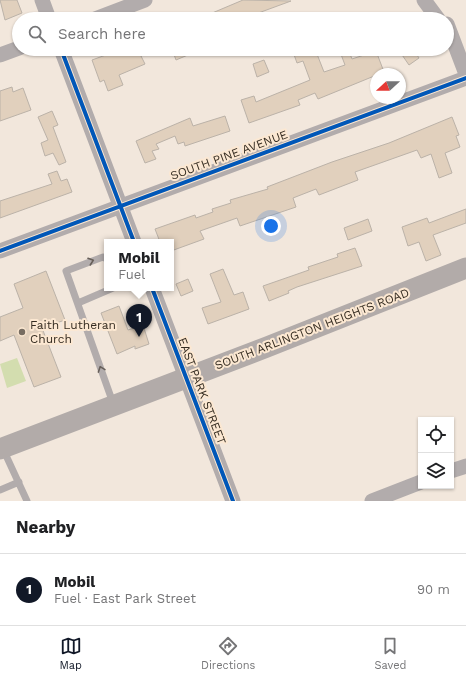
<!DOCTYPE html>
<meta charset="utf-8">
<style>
body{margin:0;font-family:"Work Sans",sans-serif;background:#f6f6f6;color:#202124}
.controls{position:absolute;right:12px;bottom:12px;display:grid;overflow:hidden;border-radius:0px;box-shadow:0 1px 3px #0004}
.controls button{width:36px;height:36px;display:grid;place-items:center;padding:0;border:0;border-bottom:1px solid #e0e0e0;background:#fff;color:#202124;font:20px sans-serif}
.compass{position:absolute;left:370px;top:68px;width:36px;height:36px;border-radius:50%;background:#fff;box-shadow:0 1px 3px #0004;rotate:249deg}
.you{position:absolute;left:271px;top:226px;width:14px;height:14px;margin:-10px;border:3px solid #fff;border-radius:50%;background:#1a73e8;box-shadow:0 0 0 6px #1a73e833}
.badge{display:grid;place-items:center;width:26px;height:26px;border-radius:50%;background:#111827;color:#fff;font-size:13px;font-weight:700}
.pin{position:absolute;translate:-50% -33px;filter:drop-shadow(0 1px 2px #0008)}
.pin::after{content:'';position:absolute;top:21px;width:14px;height:12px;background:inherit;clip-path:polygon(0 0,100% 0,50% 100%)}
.popup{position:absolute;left:104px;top:239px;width:70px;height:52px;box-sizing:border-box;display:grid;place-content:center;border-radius:0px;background:#fff;filter:drop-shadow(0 1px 3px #0005);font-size:13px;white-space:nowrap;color:#757577}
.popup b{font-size:15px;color:#202124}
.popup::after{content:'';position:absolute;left:50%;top:100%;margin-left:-8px;border:8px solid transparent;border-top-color:#fff}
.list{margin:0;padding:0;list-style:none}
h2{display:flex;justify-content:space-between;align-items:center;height:52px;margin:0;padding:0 16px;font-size:17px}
h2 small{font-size:13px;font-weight:400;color:#757577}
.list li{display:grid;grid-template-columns:26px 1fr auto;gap:12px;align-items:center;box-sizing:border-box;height:72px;padding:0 16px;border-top:1px solid #e0e0e0}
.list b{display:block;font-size:15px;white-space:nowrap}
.list p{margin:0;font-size:13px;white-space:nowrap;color:#757577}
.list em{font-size:13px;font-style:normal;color:#757577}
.icon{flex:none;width:22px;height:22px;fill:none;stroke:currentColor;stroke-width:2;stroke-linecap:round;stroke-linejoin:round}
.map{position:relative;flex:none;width:466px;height:501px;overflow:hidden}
.search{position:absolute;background:#fff;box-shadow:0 1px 3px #0004;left:12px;right:12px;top:12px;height:44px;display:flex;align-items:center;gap:10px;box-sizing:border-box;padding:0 14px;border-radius:22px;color:#757577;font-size:15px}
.sheet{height:124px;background:#fff}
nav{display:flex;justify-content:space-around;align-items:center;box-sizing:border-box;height:56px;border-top:1px solid #e0e0e0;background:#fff;font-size:11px;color:#757577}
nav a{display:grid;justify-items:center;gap:2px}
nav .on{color:#111827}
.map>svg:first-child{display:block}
</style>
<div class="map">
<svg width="466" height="501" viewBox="0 0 466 501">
<rect width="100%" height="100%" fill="#f2e7dc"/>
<path fill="#d3ddaf" d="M17 358 26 381 7 388 0 364Z"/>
<path fill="#e1d0bd" stroke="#bbb2a8" d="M0 0H17L22 13 5 20Z
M243 0 291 1 242 19H198Z
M113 49H158V50L141 56 145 64 119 75 123 85 108 91 104 80 100 82 92 60 114 52Z
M172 49H202L176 60Z
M292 49H315L324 72 345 65 339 49H348L352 59 376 51 384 72 318 99 315 93 298 100 300 105 249 123 241 100 254 96 256 102 310 80 303 61 297 63Z
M398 49H413L419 58 409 65Z
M264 60 269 72 257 77 253 64Z
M12 87 13 92 23 88 31 110 0 121V91Z
M52 111 58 125 53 127 66 162 59 165 53 153 45 156 41 143 48 140 38 117Z
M225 116 230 131 185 146 184 142 178 144 175 136 156 144 159 149 152 151 156 159 145 163 136 141 190 118 193 126Z
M452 117 459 135 456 136 460 147 445 153 452 173 439 178 431 154 421 158 417 150 355 172 358 180 319 195 316 189 293 198 296 207 240 226 237 218 200 231 204 239 171 251V242H160L155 229 195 215 196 218 213 212 212 209 231 203 230 200 268 189 267 187 332 162 389 143Z
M57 171 61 181 67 179 72 192 0 218V201L52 184 48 174Z
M466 209V223L433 235 441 255 426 261 419 242 408 246 402 227 427 218 429 223Z
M368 219 372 231 348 240 344 228Z
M355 248 362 266 297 287 288 291 289 293 269 301 263 286 309 270 308 267 338 257 337 254Z
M223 269 234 295 243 292 249 309 208 324 202 308 221 302 210 274Z
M46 271 65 320 42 328 61 377 34 387 14 335 0 341V317L23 308 14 284Z
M188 279 193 291 181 296 176 284Z
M119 306 128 330 143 325 149 344 135 349V346L117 354 101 313Z"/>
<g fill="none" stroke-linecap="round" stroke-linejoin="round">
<path stroke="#b2acac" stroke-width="7" d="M107 259 103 257 66 271 113 403
M78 303 113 288
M3 449 27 501
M0 490 19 482"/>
<path stroke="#b2acac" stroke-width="15" d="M42 0 49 19
M424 0 438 19
M95 19 145 0
M447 24 466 74
M61 49 134 242
M0 55 19 48
M0 251 466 78
M152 288 233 501
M451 471 466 466
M372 501 421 482"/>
<path stroke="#b2aba9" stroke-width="21" d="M0 449 267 347 466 268"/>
<g stroke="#fce8d2" stroke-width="6">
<path id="cycleway" d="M61 49 134 242
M0 251 466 78
M152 288 233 501"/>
</g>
<use href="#cycleway" stroke="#0057b8" stroke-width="4"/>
</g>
<defs><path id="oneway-chevron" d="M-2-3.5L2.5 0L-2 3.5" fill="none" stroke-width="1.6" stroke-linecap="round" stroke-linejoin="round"/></defs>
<g stroke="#675f59">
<use href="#oneway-chevron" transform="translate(91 261) rotate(-19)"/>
<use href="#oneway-chevron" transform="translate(101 369) rotate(-110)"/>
</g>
<circle fill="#776d62" stroke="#fce8d2" stroke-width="1.5" cx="22" cy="332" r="4"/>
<g text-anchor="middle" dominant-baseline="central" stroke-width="4" stroke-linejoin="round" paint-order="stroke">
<g font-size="12" fill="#352c21" stroke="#fce8d2">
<text transform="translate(229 155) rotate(-20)">SOUTH PINE AVENUE</text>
<text transform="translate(312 329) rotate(-21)">SOUTH ARLINGTON HEIGHTS ROAD</text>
<text transform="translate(202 391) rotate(69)">EAST PARK STREET</text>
</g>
<g font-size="12" fill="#352c21" stroke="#fce8d2" text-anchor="start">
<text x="30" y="325">Faith Lutheran<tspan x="30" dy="14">Church</tspan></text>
</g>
</g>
</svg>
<div class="controls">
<button><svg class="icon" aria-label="locate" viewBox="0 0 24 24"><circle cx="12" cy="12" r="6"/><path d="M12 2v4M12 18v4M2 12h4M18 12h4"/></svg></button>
<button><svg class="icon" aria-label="layers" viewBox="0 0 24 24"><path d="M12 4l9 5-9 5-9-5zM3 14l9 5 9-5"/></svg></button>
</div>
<svg class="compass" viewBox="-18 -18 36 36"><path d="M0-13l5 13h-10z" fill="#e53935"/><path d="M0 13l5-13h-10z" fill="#757577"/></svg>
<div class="you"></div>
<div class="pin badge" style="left:139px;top:337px">1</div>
<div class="popup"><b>Mobil</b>Fuel</div>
<div class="search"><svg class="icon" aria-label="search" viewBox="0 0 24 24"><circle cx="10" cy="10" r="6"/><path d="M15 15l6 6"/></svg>Search here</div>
</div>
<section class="sheet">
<h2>Nearby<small></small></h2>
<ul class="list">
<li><span class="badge">1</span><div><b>Mobil</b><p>Fuel · East Park Street</p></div><em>90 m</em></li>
</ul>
</section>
<nav>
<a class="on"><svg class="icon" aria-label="map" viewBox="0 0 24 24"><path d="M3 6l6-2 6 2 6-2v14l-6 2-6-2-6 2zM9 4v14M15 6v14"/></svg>Map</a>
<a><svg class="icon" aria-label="directions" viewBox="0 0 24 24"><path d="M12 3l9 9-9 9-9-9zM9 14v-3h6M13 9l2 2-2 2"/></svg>Directions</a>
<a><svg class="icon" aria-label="saved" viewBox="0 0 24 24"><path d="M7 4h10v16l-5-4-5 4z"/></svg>Saved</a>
</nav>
